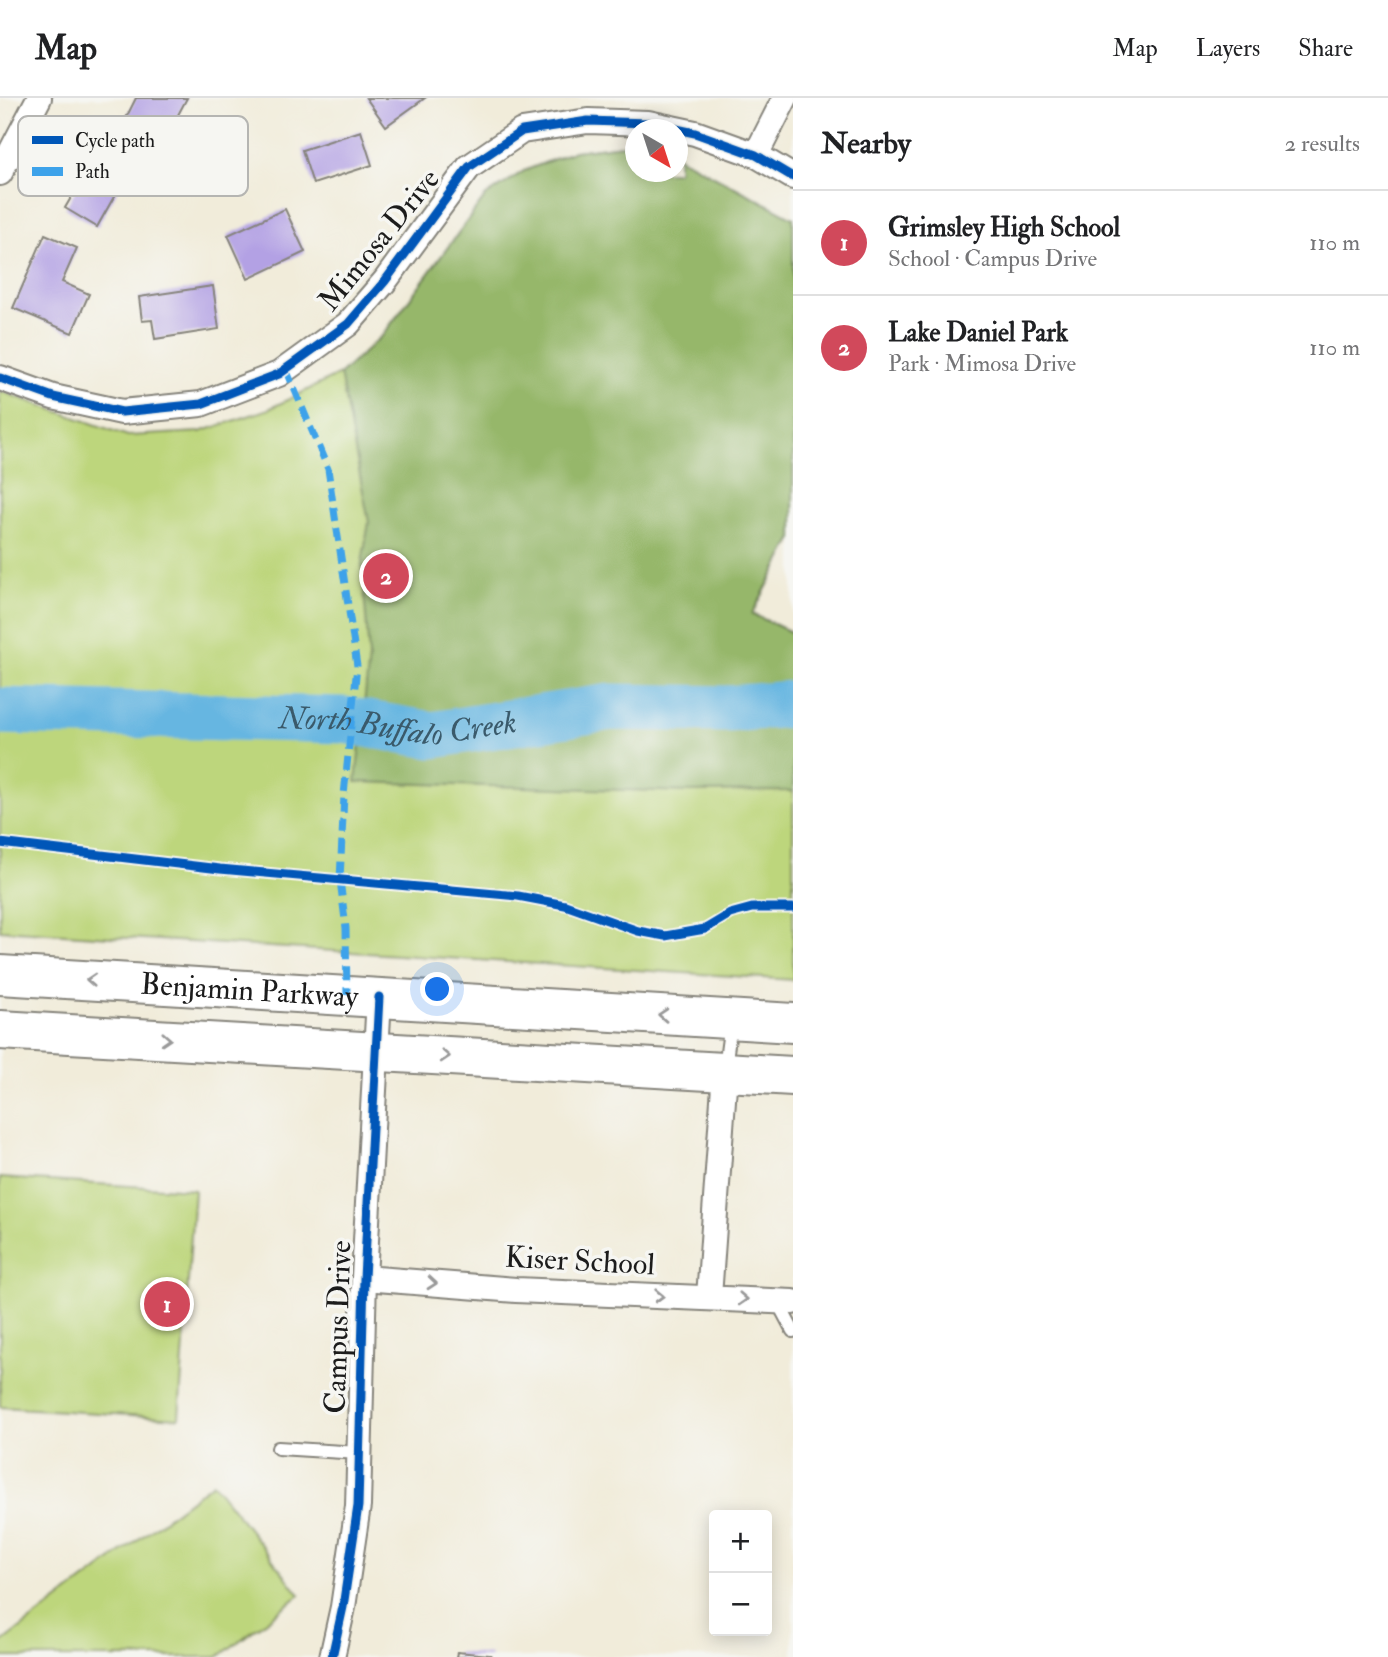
<!DOCTYPE html>
<meta charset="utf-8">
<style>
body{margin:0;font-family:"IM FELL Double Pica",serif;background:#f6f6f6;color:#202124}
.controls{position:absolute;right:21px;bottom:21px;display:grid;overflow:hidden;border-radius:7px;box-shadow:0 4px 18px #0003}
.controls button{width:63px;height:63px;display:grid;place-items:center;padding:0;border:0;border-bottom:2px solid #e0e0e0;background:#fff;color:#202124;font:35px sans-serif}
.compass{position:absolute;left:625px;top:21px;width:63px;height:63px;border-radius:50%;background:#fff;box-shadow:0 4px 18px #0003;rotate:141deg}
.you{position:absolute;left:438px;top:892px;width:24px;height:24px;margin:-18px;border:5px solid #fff;border-radius:50%;background:#1a73e8;box-shadow:0 0 0 10px #1a73e833}
.badge{display:grid;place-items:center;width:46px;height:46px;border-radius:50%;background:#d1495b;color:#fff;font-size:23px;font-weight:700}
.pin{position:absolute;translate:-50% -50%;border:4px solid #fff;box-shadow:0 2px 7px #0006}
.list{margin:0;padding:0;list-style:none}
h2{display:flex;justify-content:space-between;align-items:center;height:91px;margin:0;padding:0 28px;font-size:30px}
h2 small{font-size:23px;font-weight:400;color:#757577}
.list li{display:grid;grid-template-columns:46px 1fr auto;gap:21px;align-items:center;box-sizing:border-box;height:105px;padding:0 28px;border-top:2px solid #e0e0e0}
.list b{display:block;font-size:26px;white-space:nowrap}
.list p{margin:0;font-size:23px;white-space:nowrap;color:#757577}
.list em{font-size:23px;font-style:normal;color:#757577}
.map{position:relative;flex:none;width:793px;height:1559px;overflow:hidden}
header{display:flex;align-items:center;gap:42px;box-sizing:border-box;height:98px;padding:0 35px;background:#fff;border-bottom:2px solid #e0e0e0}
header strong{font-size:33px}
nav{display:flex;gap:38px;margin-inline-start:auto;font-size:24px}
main{display:flex}
aside{flex:1;background:#fff}
.map>svg:first-child{display:block}
</style>
<header>
<strong>Map</strong>
<nav><a>Map</a><a>Layers</a><a>Share</a></nav>
</header>
<main>
<div class="map">
<svg width="793" height="1559" viewBox="0 0 793 1559">
<rect width="100%" height="100%" fill="#f6f6f2"/>
<filter id="ink" filterUnits="userSpaceOnUse"><feTurbulence type="fractalNoise" baseFrequency=".0143" numOctaves="2"/><feDisplacementMap in="SourceGraphic" scale="14" xChannelSelector="R" yChannelSelector="G"/><feConvolveMatrix kernelMatrix="1 2 1 2 8 2 1 2 1" color-interpolation-filters="sRGB"/></filter>
<filter id="wash" filterUnits="userSpaceOnUse"><feTurbulence type="fractalNoise" baseFrequency=".00686" numOctaves="4" result="noise"/><feDisplacementMap in="SourceGraphic" scale="28" xChannelSelector="R" yChannelSelector="G"/><feGaussianBlur stdDeviation="1.57" result="paint"/><feColorMatrix in="noise" values="0 0 0 0 0 0 0 0 0 0 0 0 0 0 0 0 0 1.4 0 .05"/><feComposite in="paint" operator="in"/></filter>
<g filter="url(#wash)">
<rect width="100%" height="100%" fill="#f1ecda"/>
<path fill="#bdd67b" stroke="#6c794c" stroke-width="2" d="M622 47 635 49 636 74H678V59L793 120V440L752 516 793 535V882L0 832V293L128 338 200 334 269 311 340 276 383 237 485 99 524 73 575 53Z
M0 1080 194 1092 179 1320 0 1309Z
M213 1385 300 1497 218 1559H0V1546Z"/>
<path fill="#96b76b" stroke="#596a44" stroke-width="2" d="M622 47 635 49 636 74H678V59L793 120V440L752 516 793 535V693L690 694 356 684 369 559 362 465 369 424 340 276 383 237 485 99 524 73 575 53Z"/>
<g fill="none" stroke-linecap="round" stroke-linejoin="round">
<path stroke="#66b6e1" stroke-width="47" id="s1" d="M0 613 344 622 432 637 611 609 726 611 793 606"/>
</g>
<g id="blocks">
<path fill="#b3a1e4" d="M136 0H187L162 47 123 26Z
M366 0H425L386 28Z
M361 33 372 67 313 86 302 52Z
M103 45 134 63 97 129 65 110Z
M285 111 305 154 248 181 228 137Z
M45 136 77 150 62 184 89 196 72 235 13 210Z
M213 188 219 231 155 241 152 222 142 223 139 199Z
M457 1554 491 1557 490 1559H456Z"/>
</g>
</g>
<g filter="url(#ink)">
<use href="#blocks" fill-opacity="0" stroke="#86847b" stroke-width="2"/>
<g fill="none" stroke-linecap="round" stroke-linejoin="round">
<g stroke="#86847b" stroke-width="16">
<path id="lane" d="M725 969 731 925
M777 1203 793 1233
M278 1350 359 1355"/>
</g>
<g stroke="#86847b" stroke-width="28">
<path id="street" d="M756 57 785 0
M0 75 39 0
M0 280 53 299 122 314 201 306 279 276 348 226 385 183 469 69 522 33 588 23 648 25 695 35 756 57 793 79
M364 1180 516 1192 793 1204
M709 1199 725 974
M332 1559 343 1509 358 1408 364 1180 379 899"/>
</g>
<g stroke="#86847b" stroke-width="42">
<g id="primary">
<path id="s2" d="M0 877 793 925"/>
<path d="M0 932 793 978"/>
</g>
</g>
<use href="#lane" stroke="#fff" stroke-width="12"/>
<use href="#street" stroke="#fff" stroke-width="24"/>
<use href="#primary" stroke="#fff" stroke-width="38"/>
<path stroke="#3da2ea" stroke-width="7" stroke-dasharray="14 7" stroke-linecap="butt" d="M286 271 328 371 357 568 344 697 340 782 346 830 347 897"/>
<g stroke="#f6f6f2" stroke-width="13">
<path id="cycleway" d="M0 280 53 299 122 314 201 306 279 276 348 226 385 183 469 69 522 33 588 23 648 25 695 35 756 57 793 79
M0 745 220 771 518 798 565 807 638 833 665 838 705 831 730 816 752 810H793
M332 1559 343 1509 358 1408 364 1180 379 899"/>
</g>
<use href="#cycleway" stroke="#0057b8" stroke-width="9"/>
</g>
<defs><path id="oneway-chevron" d="M-2-3.5L2.5 0L-2 3.5" fill="none" stroke-width="1.6" stroke-linecap="round" stroke-linejoin="round" transform="scale(1.75)"/></defs>
<g stroke="#999">
<use href="#oneway-chevron" transform="translate(91 882) rotate(-177)"/>
<use href="#oneway-chevron" transform="translate(663 917) rotate(-176)"/>
<use href="#oneway-chevron" transform="translate(166 941) rotate(3)"/>
<use href="#oneway-chevron" transform="translate(445 958) rotate(3)"/>
<use href="#oneway-chevron" transform="translate(432 1185) rotate(5)"/>
<use href="#oneway-chevron" transform="translate(659 1198) rotate(2)"/>
<use href="#oneway-chevron" transform="translate(743 1201) rotate(3)"/>
</g>
</g>
<g text-anchor="middle" dominant-baseline="central" stroke-width="7" stroke-linejoin="round" paint-order="stroke">
<g font-size="30" fill="#1c1c1c" stroke="#f6f6f2">
<text transform="translate(379 142) rotate(-51)">Mimosa Drive</text>
<text stroke="none"><textPath href="#s2" startOffset="250">Benjamin Parkway</textPath></text>
<text transform="translate(580 1163) rotate(3)">Kiser School</text>
<text transform="translate(338 1229) rotate(-88)">Campus Drive</text>
</g>
<g font-size="32" font-style="italic" fill="#3a5a6b" stroke="#f6f6f2">
<text stroke="none"><textPath href="#s1" startOffset="399">North Buffalo Creek</textPath></text>
</g>
</g>
<rect x="18" y="18" width="230" height="80" rx="10" fill="#f6f6f2" stroke="#b5b5b2" stroke-width="2"/>
<rect x="32" y="38" width="31" height="8" fill="#0057b8"/>
<rect x="32" y="69" width="31" height="9" fill="#3da2ea"/>
<g font-size="19" fill="#1c1c1c">
<text x="75" y="49">Cycle path</text>
<text x="75" y="80">Path</text>
</g>
</svg>
<div class="controls">
<button>+</button>
<button>−</button>
</div>
<svg class="compass" viewBox="-18 -18 36 36"><path d="M0-13l5 13h-10z" fill="#e53935"/><path d="M0 13l5-13h-10z" fill="#757577"/></svg>
<div class="you"></div>
<div class="pin badge" style="left:167px;top:1206px">1</div>
<div class="pin badge" style="left:386px;top:478px">2</div>
</div>
<aside>
<h2>Nearby<small>2 results</small></h2>
<ul class="list">
<li><span class="badge">1</span><div><b>Grimsley High School</b><p>School · Campus Drive</p></div><em>110 m</em></li>
<li><span class="badge">2</span><div><b>Lake Daniel Park</b><p>Park · Mimosa Drive</p></div><em>110 m</em></li>
</ul>
</aside>
</main>
